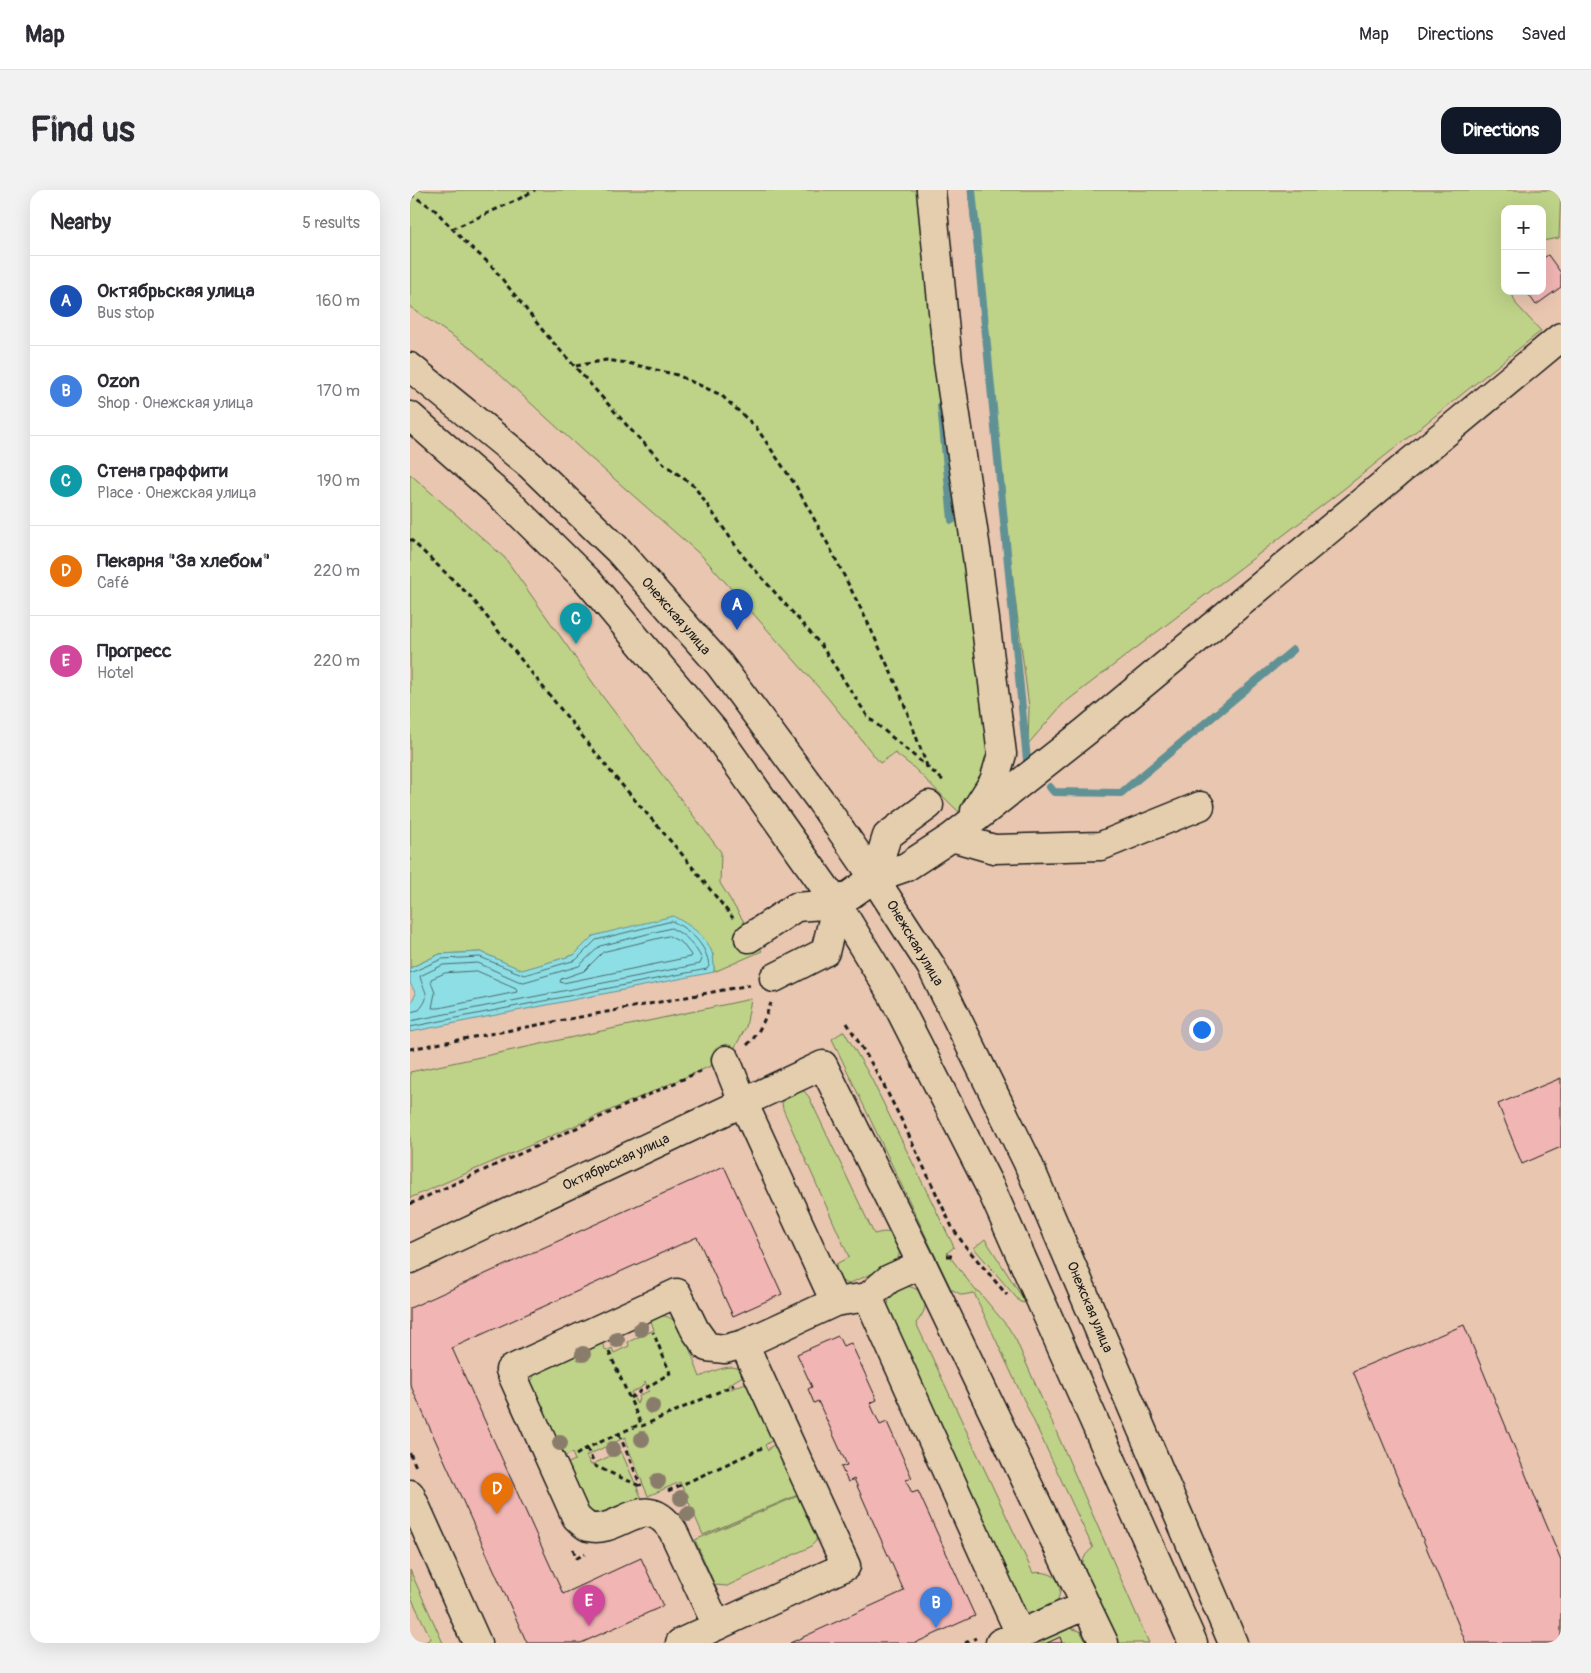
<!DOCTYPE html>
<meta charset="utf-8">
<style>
body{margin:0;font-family:Pangolin,sans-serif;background:#f2f2f3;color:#2b2b33}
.controls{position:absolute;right:15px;top:15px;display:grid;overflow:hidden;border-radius:10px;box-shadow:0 5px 20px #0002}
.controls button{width:45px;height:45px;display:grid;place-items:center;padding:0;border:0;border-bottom:1px solid #e1e1e2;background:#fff;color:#2b2b33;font:25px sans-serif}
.you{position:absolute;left:791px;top:839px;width:18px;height:18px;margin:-12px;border:4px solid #fff;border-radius:50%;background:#1a73e8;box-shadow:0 0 0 8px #1a73e833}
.badge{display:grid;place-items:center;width:32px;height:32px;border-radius:50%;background:#111827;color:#fff;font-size:16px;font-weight:700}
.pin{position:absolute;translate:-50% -41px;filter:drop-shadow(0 1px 2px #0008)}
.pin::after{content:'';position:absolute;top:26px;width:18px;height:15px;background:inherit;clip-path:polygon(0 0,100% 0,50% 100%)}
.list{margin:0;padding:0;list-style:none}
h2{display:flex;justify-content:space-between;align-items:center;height:65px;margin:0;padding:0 20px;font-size:21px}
h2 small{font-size:16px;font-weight:400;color:#7c7c81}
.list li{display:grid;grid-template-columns:32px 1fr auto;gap:15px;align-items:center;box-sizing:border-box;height:90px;padding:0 20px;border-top:1px solid #e1e1e2}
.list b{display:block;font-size:19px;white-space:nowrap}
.list p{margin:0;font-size:16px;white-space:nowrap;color:#7c7c81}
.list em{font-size:16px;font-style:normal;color:#7c7c81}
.map{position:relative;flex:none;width:1151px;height:1453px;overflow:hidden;border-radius:15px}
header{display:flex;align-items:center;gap:30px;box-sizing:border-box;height:70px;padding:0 25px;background:#fff;border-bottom:1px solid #e1e1e2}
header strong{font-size:24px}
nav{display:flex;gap:28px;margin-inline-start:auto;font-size:18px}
.intro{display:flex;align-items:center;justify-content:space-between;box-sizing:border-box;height:120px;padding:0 30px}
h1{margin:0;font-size:35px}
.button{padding:12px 22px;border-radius:15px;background:#111827;color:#fff;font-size:18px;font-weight:700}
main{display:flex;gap:30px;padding:0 30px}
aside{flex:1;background:#fff;border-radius:15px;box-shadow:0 5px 20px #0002}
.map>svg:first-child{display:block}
</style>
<header>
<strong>Map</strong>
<nav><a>Map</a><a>Directions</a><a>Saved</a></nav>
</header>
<div class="intro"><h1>Find us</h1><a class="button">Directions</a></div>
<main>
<aside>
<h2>Nearby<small>5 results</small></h2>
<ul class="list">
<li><span class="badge" style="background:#1a4fb4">A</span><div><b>Октябрьская улица</b><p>Bus stop</p></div><em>160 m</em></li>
<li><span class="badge" style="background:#3f7fe0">B</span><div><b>Ozon</b><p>Shop · Онежская улица</p></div><em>170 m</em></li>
<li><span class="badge" style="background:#0f9aa8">C</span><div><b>Стена граффити</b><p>Place · Онежская улица</p></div><em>190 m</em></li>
<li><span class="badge" style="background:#e8710a">D</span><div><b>Пекарня &quot;За хлебом&quot;</b><p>Café</p></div><em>220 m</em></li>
<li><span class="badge" style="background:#d1479c">E</span><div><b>Прогресс</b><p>Hotel</p></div><em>220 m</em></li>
</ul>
</aside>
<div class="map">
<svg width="1151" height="1453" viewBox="0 0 1151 1453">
<rect width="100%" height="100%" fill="#e9c6b0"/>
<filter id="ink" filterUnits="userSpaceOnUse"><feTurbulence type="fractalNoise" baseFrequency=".02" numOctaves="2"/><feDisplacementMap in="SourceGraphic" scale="10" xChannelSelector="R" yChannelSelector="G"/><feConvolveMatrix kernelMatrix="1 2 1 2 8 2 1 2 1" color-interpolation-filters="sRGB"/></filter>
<g filter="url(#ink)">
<path fill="#bed288" stroke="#6d7752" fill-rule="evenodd" d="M0 0C10 0 42 2 48 0H513L586 574 552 625 503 577 485 563 470 573 417 507 293 367 175 263 63 160 0 117Z
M558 0H1151L1149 48 1132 51V19H1095V101H1101L1106 114 1131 141 935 298 653 514 618 554 619 517 605 408Z
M0 284 95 368 193 507 311 662 310 693 352 761 304 782 303 764 183 746 164 765 112 781 71 762 30 764 0 778Z
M341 809 336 837 319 868 0 1008V882Z
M434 841 461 888 544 1057 537 1063 566 1101H568L598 1137 606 1150 739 1453H707L673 1379C672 1369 675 1364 683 1358L564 1103 552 1105 541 1099 422 849Z
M387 899 394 901 399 907 464 1044C469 1043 475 1041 480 1043 492 1048 492 1066 484 1074L438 1094 430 1090 426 1082V1074L439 1067 373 919 372 913 373 907Z
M575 1049 616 1113 610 1112 564 1058Z
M496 1096C520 1100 520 1117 506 1133L623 1383C668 1376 651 1437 614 1420L477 1119C479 1106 483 1099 496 1096Z
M248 1125C254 1126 258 1126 263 1130 275 1141 284 1172 290 1187 304 1181 324 1170 336 1184L318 1195 321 1199 340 1191 366 1248 355 1255 358 1261 360 1257 366 1254 390 1304 293 1345 270 1292 238 1306 216 1253V1247L176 1266 181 1275 211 1261 232 1309C215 1317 194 1332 176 1318L154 1275 165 1270 162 1263 151 1268 121 1200V1192L126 1181 190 1149 196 1161 202 1158 204 1163 219 1156 218 1152 244 1140 240 1128ZM235 1192 239 1201 230 1205 227 1214 221 1202 231 1198Z
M390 1305 407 1342 406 1351 400 1357 317 1396 305 1395 285 1350Z
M0 1380 33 1453H13L21 1449 0 1405Z
M656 1437 670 1441 677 1453H618Z"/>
<path fill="#8edfe5" stroke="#609195" d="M263 726C279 735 298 746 303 766 304 771 304 777 304 782L0 842V814L6 804 0 793V778L30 764 71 762 112 780 164 765 183 746Z"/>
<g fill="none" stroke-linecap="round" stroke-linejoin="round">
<path stroke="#4a6a6c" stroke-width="1" d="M259 746 272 753 281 765 280 767 153 793 150 792 151 789 174 781 193 762Z
M67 781 106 798 107 802 29 818H22L25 803 21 792V789L35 783Z
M0 783 32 769 70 767 114 785 166 770 186 750 262 731C280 740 297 755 299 776L297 779 0 837
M0 822 9 820C23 804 13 802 10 786L33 775 68 773 108 791 114 792 169 776 190 756 261 738C276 745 284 754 292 769L290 774 0 831"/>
<path stroke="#609195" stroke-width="8" d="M562 0 617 570
M531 215 542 330
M640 597 644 602 711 603 883 460"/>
</g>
<path fill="#f1b5b4" stroke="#1c1c1c" d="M1138 65 1151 83V97L1126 115 1116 101H1132V69Z
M1151 888V957L1112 974 1088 914Z
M314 976 372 1104 323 1126 287 1047 42 1158 153 1404 231 1368 253 1416 171 1453H117L0 1194V1118Z
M1054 1135 1151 1370V1453H1056L943 1181Z
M428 1146 433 1156 441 1153 467 1210 460 1213 470 1235 477 1232 502 1288 496 1290 502 1303 508 1301 565 1426 505 1453H380L494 1401 444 1289 438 1292 431 1277 437 1275 408 1211 404 1213 398 1199 402 1197 387 1164Z
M650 1447 652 1453H637Z"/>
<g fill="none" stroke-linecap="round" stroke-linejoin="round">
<g stroke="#1c1c1c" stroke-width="31">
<path id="minor" d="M521 0 538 172 567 366 592 564 584 591 565 621
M542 647 584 659 691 656 790 616
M464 688 477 646 519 615
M339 748 386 717 427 714 464 688 496 677 542 647 675 542 1151 147
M364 788 415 762 427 714
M316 870 333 912 425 1112
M0 1069 413 875 512 1074 694 1453
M458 1107 610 1444
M0 1304 67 1453
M307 1436 263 1341C235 1298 210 1345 178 1337 174 1335 169 1330 166 1327L100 1180 267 1103 285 1140 297 1157 315 1159 334 1154 425 1112 458 1107 479 1089 512 1074
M270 1453 436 1376 334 1154
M590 1453 676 1415"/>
</g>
<g stroke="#1c1c1c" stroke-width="31">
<path id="major" d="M0 177 120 275 209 361 309 474 410 610 464 688 521 776 617 971 823 1453
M0 226 98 312 178 391 304 541 427 714 482 804 581 999 783 1453"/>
</g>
<path stroke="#1c1c1c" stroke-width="3" stroke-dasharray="5 4" stroke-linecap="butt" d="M0 4 24 19 53 50 81 75 134 142 222 241 254 274 284 296 333 366 411 455 458 527 534 591
M42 39 107 10 125 0
M166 176 196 170 218 173 267 185 311 205 346 237 386 296 419 356 457 431 489 500 517 576
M0 349 61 407 205 587 271 663 323 728
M437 833 469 886 492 931 543 1039 556 1057 597 1105
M337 855C349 845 355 828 361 813
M0 859 340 795
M0 1014 293 880
M537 1066H546
M199 1162 232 1236
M220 1208 260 1183 243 1142
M209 1244 231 1296
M177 1258 185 1276 230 1296
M0 1263 7 1279
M166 1265 177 1258 226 1236H232L324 1195
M258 1301 352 1258
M163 1359 167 1368 175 1364
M555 1453 566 1448"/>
<use href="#minor" stroke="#e5ceae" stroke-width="28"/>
<use href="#major" stroke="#e5ceae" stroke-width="28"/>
</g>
<g fill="#8a7c6b">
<circle cx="231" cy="1139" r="8"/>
<circle cx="207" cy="1150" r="8"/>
<circle cx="173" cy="1164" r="8"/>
<circle cx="242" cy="1216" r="8"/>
<circle cx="232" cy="1249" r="8"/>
<circle cx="150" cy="1253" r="8"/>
<circle cx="203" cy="1259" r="8"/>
<circle cx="248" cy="1291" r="8"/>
<circle cx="271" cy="1308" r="8"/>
<circle cx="278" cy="1324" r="8"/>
</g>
</g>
<g text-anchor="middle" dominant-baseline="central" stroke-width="4" stroke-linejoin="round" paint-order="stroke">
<g font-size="14" fill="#1c1c1c" stroke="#e5ceae">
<text transform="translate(266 426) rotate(49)">Онежская улица</text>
<text transform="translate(505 753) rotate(59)">Онежская улица</text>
<text transform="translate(206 972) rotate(-25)">Октябрьская улица</text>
<text transform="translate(680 1117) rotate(67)">Онежская улица</text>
</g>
</g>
</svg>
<div class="controls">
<button>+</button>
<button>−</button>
</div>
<div class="you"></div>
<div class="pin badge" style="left:327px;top:440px;background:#1a4fb4">A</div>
<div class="pin badge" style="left:526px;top:1438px;background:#3f7fe0">B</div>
<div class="pin badge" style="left:166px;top:454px;background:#0f9aa8">C</div>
<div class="pin badge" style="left:87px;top:1324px;background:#e8710a">D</div>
<div class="pin badge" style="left:179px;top:1436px;background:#d1479c">E</div>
</div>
</main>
